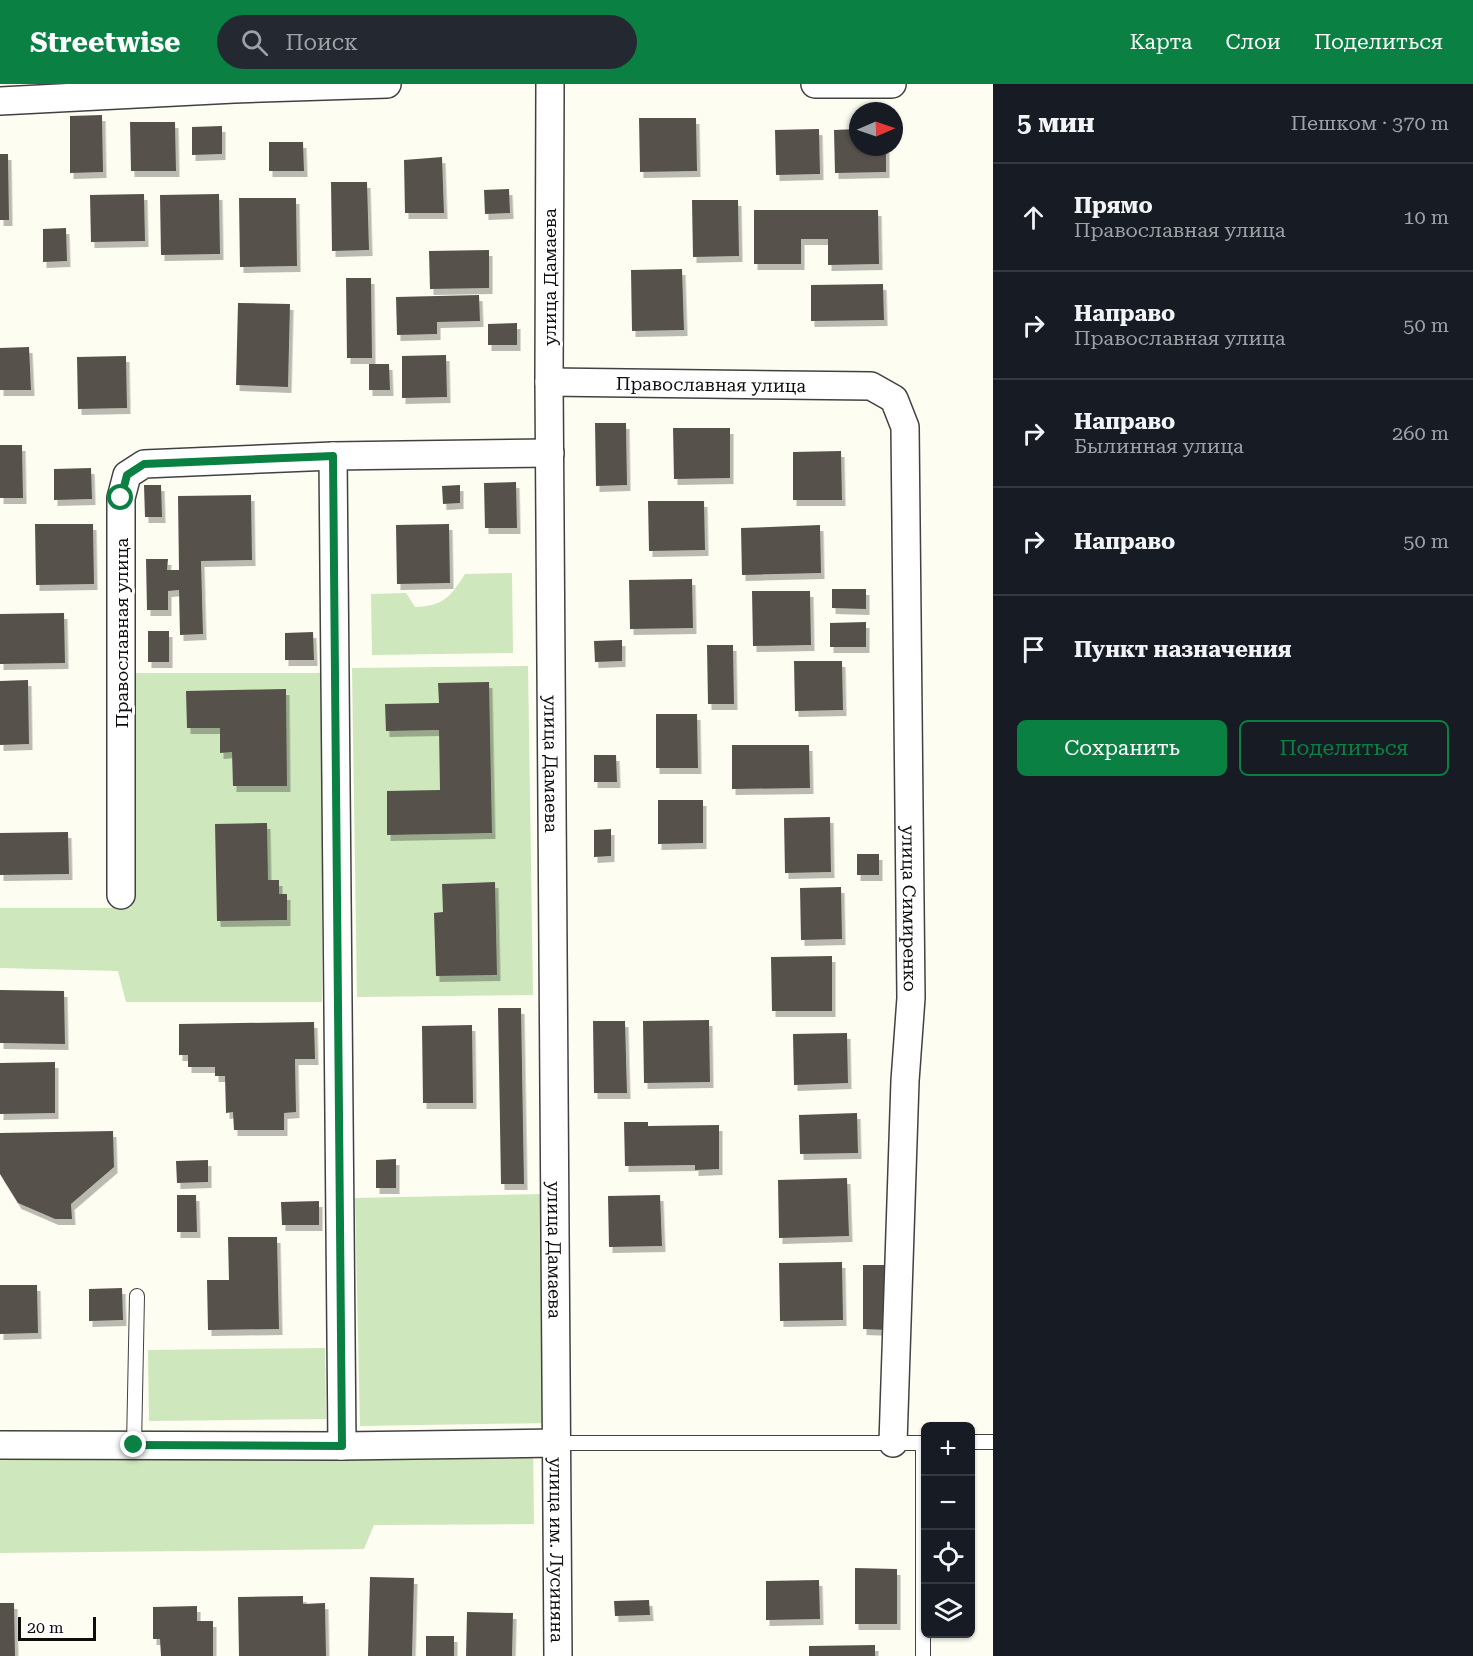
<!DOCTYPE html>
<html lang="ru">
<meta charset="utf-8">
<style>
body{margin:0;font-family:"Roboto Serif",serif;background:#242831;color:#f1f3f6}
.controls{position:absolute;right:18px;bottom:18px;display:grid;overflow:hidden;border-radius:9px;box-shadow:0 2px 4px #0004}
.controls button{width:54px;height:54px;display:grid;place-items:center;padding:0;border:0;border-bottom:2px solid #363941;background:#171b24;color:#f1f3f6;font:30px sans-serif}
.compass{position:absolute;left:849px;top:18px;width:54px;height:54px;border-radius:50%;background:#171b24;box-shadow:0 2px 4px #0004;rotate:88deg}
.scale{position:absolute;left:18px;bottom:15px;width:78px;box-sizing:border-box;padding-left:6px;border:3px solid #0e0e0e;border-top:0;font-size:16px;line-height:21px;white-space:nowrap;color:#0e0e0e;-webkit-text-stroke:4px #fff;paint-order:stroke}
.stop{position:absolute;width:18px;height:18px;margin:-14px;border:4px solid #0b8043;border-radius:50%;background:#fff}
.stop.end{background:#0b8043;border-color:#fff;box-shadow:0 2px 6px #0008}
.list{margin:0;padding:0;list-style:none}
h2{display:flex;justify-content:space-between;align-items:center;height:78px;margin:0;padding:0 24px;font-size:26px}
h2 small{font-size:20px;font-weight:400;color:#9ea1a6}
.list li{display:grid;grid-template-columns:39px 1fr auto;gap:18px;align-items:center;box-sizing:border-box;height:108px;padding:0 24px;border-top:2px solid #363941}
.list b{display:block;font-size:22px;white-space:nowrap}
.list p{margin:0;font-size:20px;white-space:nowrap;color:#9ea1a6}
.list em{font-size:20px;font-style:normal;color:#9ea1a6}
.actions{display:flex;gap:12px;padding:18px 24px}
.actions a{flex:1;padding:14px 0;border:2px solid #0b8043;border-radius:9px;text-align:center;font-size:21px;color:#0b8043}
.actions .main{background:#0b8043;color:#fff}
.icon{flex:none;width:33px;height:33px;fill:none;stroke:currentColor;stroke-width:2;stroke-linecap:round;stroke-linejoin:round}
.map{position:relative;flex:none;width:993px;height:1572px;overflow:hidden}
header{display:flex;align-items:center;gap:36px;box-sizing:border-box;height:84px;padding:0 30px;background:#0b8043;color:#fff}
header strong{font-size:28px}
nav{display:flex;gap:33px;margin-inline-start:auto;font-size:21px}
.search{width:420px;height:54px;background:#242831;display:flex;align-items:center;gap:15px;box-sizing:border-box;padding:0 21px;border-radius:33px;color:#9ea1a6;font-size:22px}
main{display:flex}
aside{flex:1;background:#171b24}
.map>svg:first-child{display:block}
</style>
<header>
<strong>Streetwise</strong>
<div class="search"><svg class="icon" aria-label="search" viewBox="0 0 24 24"><circle cx="10" cy="10" r="6"/><path d="M15 15l6 6"/></svg>Поиск</div>
<nav><a>Карта</a><a>Слои</a><a>Поделиться</a></nav>
</header>
<main>
<div class="map">
<svg width="993" height="1572" viewBox="0 0 993 1572">
<defs>
<filter id="shadow"><feDropShadow dx="3.5" dy="6" stdDeviation="0" flood-color="#0004"/></filter>
</defs>
<rect width="100%" height="100%" fill="#fefdf1"/>
<path fill="#cee7bc" d="M512 489 513 569 372 571 371 510 406 509 415 523C444 522 450 513 465 490Z
M528 582 533 911 357 913 352 584Z
M131 589H322V918H126L118 887 0 884V824H131Z
M543 1110 547 1339 360 1342 355 1114Z
M325 1264 326 1335 149 1337 148 1266Z
M533 1362 534 1440 374 1441 364 1465 0 1469V1367Z"/>
<path fill="#56514c" filter="url(#shadow)" d="M102 31 103 88 70 89V32Z
M639 34H696L697 87 640 88Z
M130 38H175L176 87H131Z
M222 42V70L192 71V43Z
M819 45 820 90 776 91 775 46Z
M858 45V63H886V88L835 89 834 46Z
M269 58H303L304 87H269Z
M0 70H8L9 136H0Z
M442 73 444 129H405L404 76Z
M331 98H367L369 166 332 167Z
M509 105 510 129 485 130 484 106Z
M144 110 145 157 91 158 90 111Z
M219 110 220 170 161 171 160 111Z
M239 114H296L297 182 240 183Z
M692 116H738L739 172 693 173Z
M754 126H878L879 180 828 181V155H801V180H754Z
M66 144 67 177 43 178V145Z
M489 166V204L430 205 429 167Z
M682 185 684 246 632 247 631 186Z
M346 194H371L372 274H347Z
M883 200 884 236 811 237V201Z
M479 211 480 237 437 238V250L397 251 396 213Z
M238 219 290 220 288 303 236 301Z
M517 239V261H488V240Z
M29 263 31 306H0V264Z
M446 271 447 313 402 314V272Z
M126 272 127 324 78 325 77 273Z
M369 280H389L390 306H369Z
M595 339H626L627 401 596 402Z
M673 344H730V394L674 395Z
M0 361H22L23 414H0Z
M841 367 842 416H793V368Z
M91 384 92 415 54 416V385Z
M516 398 517 444H485L484 399Z
M144 401H161L162 433H145Z
M460 401V419L443 420 442 402Z
M251 411 252 476 201 477 203 550 180 551 179 506 168 507V526H147L146 475H168L167 486H179L178 412Z
M648 417H704L705 466 649 467Z
M35 440H93L94 500 36 501Z
M449 440 450 499 397 500 396 441Z
M820 441 821 489 742 491 741 444Z
M692 495 693 544 630 545 629 496Z
M832 505H866V525L832 524Z
M752 507H810L811 561 753 562Z
M64 529 65 579 0 580V530Z
M866 538V563H830V539Z
M148 547H169V578H148Z
M313 548 314 576H285V549Z
M622 556V577L595 578 594 557Z
M707 561H733L734 620H708Z
M794 577H842L843 626 795 627Z
M28 596 29 660 0 661V597Z
M489 598 492 749 387 751V707L440 706 439 646 386 647 385 620 439 619 438 599Z
M286 605 287 702H233L232 668 220 669V644H187L186 607Z
M656 630H697L698 684H656Z
M732 661H809L810 704 732 705Z
M594 671H616L617 698H594Z
M658 716H703V759L658 760Z
M830 733 831 788 785 789 784 734Z
M267 739 268 796H279V810H287V836L217 837 215 740Z
M611 745V772L594 773V746Z
M68 748 69 790 0 791V749Z
M857 770H879V791H857Z
M495 798 497 891 436 892 434 829 443 828 442 800Z
M841 803 842 855 801 856 800 804Z
M832 872V927H772L771 873Z
M0 906 64 907 65 960 0 959Z
M498 924H521L524 1100H501Z
M709 936 710 998 644 999 643 937Z
M593 937H625L627 1009H594Z
M314 938 315 975H295L296 1028 284 1029V1046H234L233 1028 226 1029 225 992H215V983H188V971H179V940Z
M472 941 473 1019H423L422 942Z
M847 949 848 999 794 1001 793 950Z
M55 978V1029L0 1030V979Z
M857 1029 858 1069 800 1070 799 1031Z
M624 1038H648V1042L719 1041V1085L695 1086V1081L625 1082Z
M113 1047 114 1083 71 1120 72 1135H55L18 1119 0 1090V1049Z
M396 1075V1104H376V1076Z
M208 1076V1098L177 1099 176 1077Z
M847 1094 849 1152 779 1154 778 1096Z
M177 1111H196L197 1148H177Z
M660 1111 662 1162 609 1163 608 1112Z
M319 1117V1141H282L281 1118Z
M228 1153H277L279 1245 208 1246 207 1196H229Z
M842 1178 843 1236 780 1237 779 1179Z
M863 1181H888V1246L863 1245Z
M0 1201H37L38 1249 0 1250Z
M122 1204 123 1236 89 1237V1205Z
M855 1484 897 1485V1540H855Z
M370 1493 414 1494 412 1572H368Z
M819 1496 820 1535 766 1536V1497Z
M303 1512V1520L325 1519 326 1572H239L238 1513Z
M649 1516 650 1531 615 1532 614 1517Z
M0 1519H14L15 1572H0Z
M197 1522V1537H213V1572H161L160 1555H153V1523Z
M467 1528 513 1529 512 1572H466Z
M426 1552H454V1572H426Z
M875 1561V1572H809V1562Z"/>
<g fill="none" stroke-linecap="round" stroke-linejoin="round">
<g stroke="#414141" stroke-width="16">
<path id="service" d="M970 1358H993
M557 1359H926
M923 1359V1572
M134 1361 137 1212"/>
</g>
<g stroke="#414141" stroke-width="30">
<g id="minor">
<path id="s1" d="M550 0 549 298 558 1572"/>
<path d="M815 0H892"/>
<path d="M0 17 234 5 387 0"/>
<path id="s2" d="M549 298 871 302 894 315 905 343 911 914 905 997 893 1359"/>
<path d="M333 372 342 1362"/>
<path d="M121 811V414L127 391 144 380 333 372 550 369"/>
<path d="M0 1361 342 1362 557 1359"/>
</g>
</g>
<use href="#service" stroke="#fff" stroke-width="14"/>
<use href="#minor" stroke="#fff" stroke-width="27"/>
</g>
<g fill="none" stroke-linecap="round" stroke-linejoin="round">
<path stroke="#0b8043" stroke-width="8" d="M121 414 127 391 144 380 333 372 342 1362 134 1361"/>
</g>
<g text-anchor="middle" dominant-baseline="central" stroke-width="6" stroke-linejoin="round" paint-order="stroke">
<g font-size="18" fill="#0e0e0e" stroke="#fff">
<text transform="translate(549 193) rotate(-90)">улица Дамаева</text>
<text stroke="none"><textPath href="#s2" startOffset="162">Православная улица</textPath></text>
<text transform="translate(121 549) rotate(-90)">Православная улица</text>
<text stroke="none"><textPath href="#s1" startOffset="680">улица Дамаева</textPath></text>
<text stroke="none"><textPath href="#s2" startOffset="860">улица Симиренко</textPath></text>
<text stroke="none"><textPath href="#s1" startOffset="1166">улица Дамаева</textPath></text>
<text stroke="none"><textPath href="#s1" startOffset="1466">улица им. Лусиняна</textPath></text>
</g>
</g>
</svg>
<div class="controls">
<button>+</button>
<button>−</button>
<button><svg class="icon" aria-label="locate" viewBox="0 0 24 24"><circle cx="12" cy="12" r="6"/><path d="M12 2v4M12 18v4M2 12h4M18 12h4"/></svg></button>
<button><svg class="icon" aria-label="layers" viewBox="0 0 24 24"><path d="M12 4l9 5-9 5-9-5zM3 14l9 5 9-5"/></svg></button>
</div>
<svg class="compass" viewBox="-18 -18 36 36"><path d="M0-13l5 13h-10z" fill="#e53935"/><path d="M0 13l5-13h-10z" fill="#9ea1a6"/></svg>
<div class="scale">20 m</div>
<div class="stop" style="left:121px;top:414px"></div>
<div class="stop end" style="left:134px;top:1361px"></div>
</div>
<aside>
<h2>5 мин<small>Пешком · 370 m</small></h2>
<ul class="list">
<li><svg class="icon" aria-label="ahead" viewBox="0 0 24 24"><path d="M12 20V5M6 11l6-6 6 6"/></svg><div><b>Прямо</b><p>Православная улица</p></div><em>10 m</em></li>
<li><svg class="icon" aria-label="right" viewBox="0 0 24 24"><path d="M7 20v-9h11M14 6l5 5-5 5"/></svg><div><b>Направо</b><p>Православная улица</p></div><em>50 m</em></li>
<li><svg class="icon" aria-label="right" viewBox="0 0 24 24"><path d="M7 20v-9h11M14 6l5 5-5 5"/></svg><div><b>Направо</b><p>Былинная улица</p></div><em>260 m</em></li>
<li><svg class="icon" aria-label="right" viewBox="0 0 24 24"><path d="M7 20v-9h11M14 6l5 5-5 5"/></svg><div><b>Направо</b></div><em>50 m</em></li>
<li><svg class="icon" aria-label="arrive" viewBox="0 0 24 24"><path d="M6 21V4h12l-3 4 3 4H6"/></svg><div><b>Пункт назначения</b></div></li>
</ul>
<div class="actions"><a class="main">Сохранить</a><a>Поделиться</a></div>
</aside>
</main>
